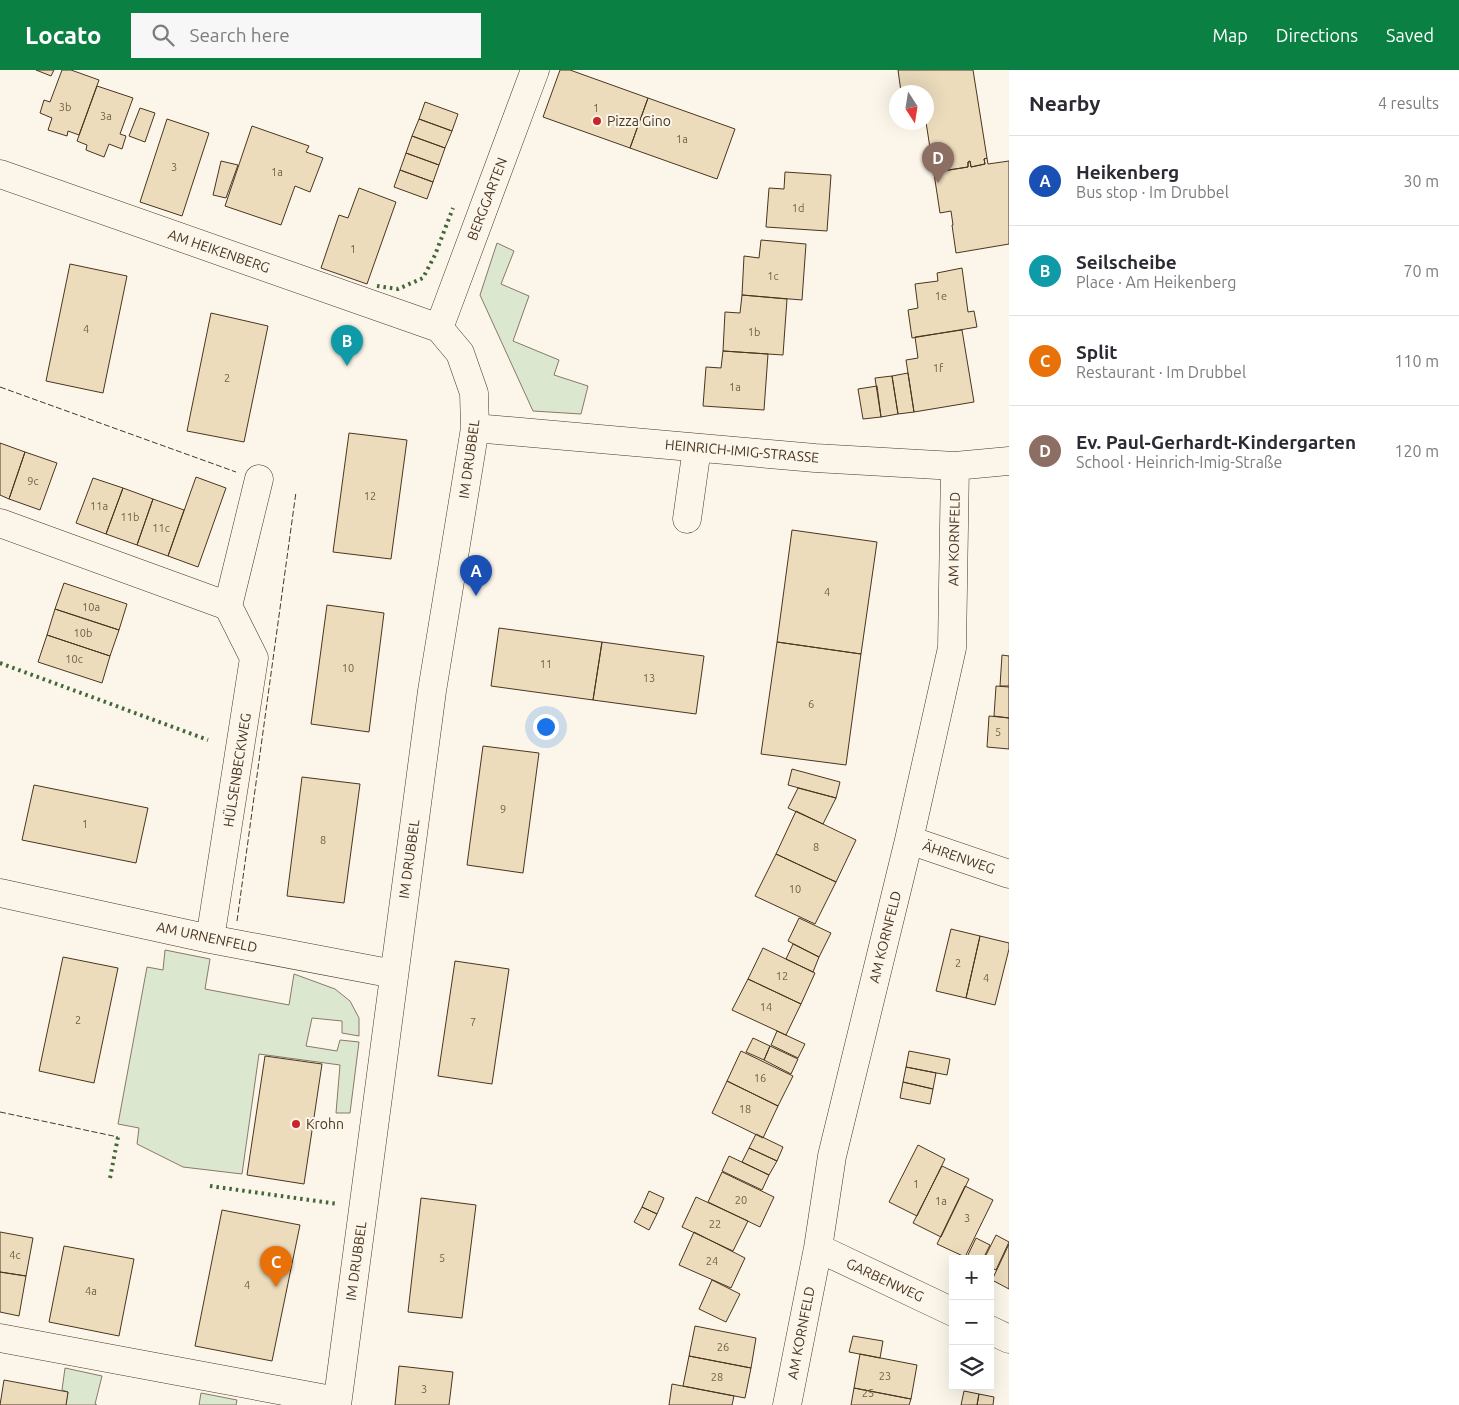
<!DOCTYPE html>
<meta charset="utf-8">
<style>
body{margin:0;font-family:Ubuntu,sans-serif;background:#f7f7f7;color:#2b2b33}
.controls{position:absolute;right:15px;bottom:15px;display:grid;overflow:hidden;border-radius:0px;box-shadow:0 5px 20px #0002}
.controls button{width:45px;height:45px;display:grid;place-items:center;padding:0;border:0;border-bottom:1px solid #e1e1e2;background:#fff;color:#2b2b33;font:25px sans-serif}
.compass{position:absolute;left:889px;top:15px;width:45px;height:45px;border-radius:50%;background:#fff;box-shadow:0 5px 20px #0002;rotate:168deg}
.you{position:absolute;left:545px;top:656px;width:18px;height:18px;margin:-12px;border:4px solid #fff;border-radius:50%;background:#1a73e8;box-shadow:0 0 0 8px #1a73e833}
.badge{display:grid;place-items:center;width:32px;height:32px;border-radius:50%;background:#0b8043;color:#fff;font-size:16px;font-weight:700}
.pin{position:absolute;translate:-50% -41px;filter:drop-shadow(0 1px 2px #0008)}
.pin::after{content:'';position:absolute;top:26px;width:18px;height:15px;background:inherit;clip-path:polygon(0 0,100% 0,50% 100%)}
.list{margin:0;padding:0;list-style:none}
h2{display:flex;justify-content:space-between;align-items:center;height:65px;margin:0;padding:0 20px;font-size:21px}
h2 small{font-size:16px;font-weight:400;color:#7c7c81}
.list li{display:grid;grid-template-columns:32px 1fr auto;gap:15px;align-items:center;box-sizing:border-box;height:90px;padding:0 20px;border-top:1px solid #e1e1e2}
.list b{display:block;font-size:19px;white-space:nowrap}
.list p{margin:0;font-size:16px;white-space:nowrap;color:#7c7c81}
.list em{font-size:16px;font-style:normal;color:#7c7c81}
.icon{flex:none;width:28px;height:28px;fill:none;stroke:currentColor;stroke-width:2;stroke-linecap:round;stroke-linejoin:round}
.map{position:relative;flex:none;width:1009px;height:1335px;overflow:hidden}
header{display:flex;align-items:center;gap:30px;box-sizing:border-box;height:70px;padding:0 25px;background:#0b8043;color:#fff}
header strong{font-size:24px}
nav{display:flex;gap:28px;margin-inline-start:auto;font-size:18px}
.search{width:350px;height:45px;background:#f7f7f7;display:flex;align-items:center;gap:12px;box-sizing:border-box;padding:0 18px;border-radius:0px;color:#7c7c81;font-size:19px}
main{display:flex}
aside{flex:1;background:#fff}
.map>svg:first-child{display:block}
</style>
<header>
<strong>Locato</strong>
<div class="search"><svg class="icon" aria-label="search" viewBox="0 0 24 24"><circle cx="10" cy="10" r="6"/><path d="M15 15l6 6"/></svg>Search here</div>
<nav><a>Map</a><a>Directions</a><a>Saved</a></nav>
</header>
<main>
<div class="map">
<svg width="1009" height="1335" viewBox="0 0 1009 1335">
<rect width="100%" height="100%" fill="#fbf6e9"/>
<path fill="#dce7d0" stroke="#887966" d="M497 173 514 181 501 214 529 226 513 271 559 290 554 305 588 316 581 344 533 341 480 225Z
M165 880 210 889 205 919 289 935 294 904 335 919 350 931 359 948V966L342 963V951L312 948 306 976 337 981 340 970 359 972 350 1043H336L340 995 259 984 242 1104 183 1097 137 1074 139 1058 118 1054 147 897 163 900Z
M65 1298 102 1306 95 1334 97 1335H66L68 1322 62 1320Z
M201 1323 237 1330 236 1335H199Z"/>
<path fill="#ecdcbc" stroke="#4a3520" d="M36 0H54L51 6Z
M62 0H71L99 10 79 65 68 61 67 66 48 60 52 48 40 43 44 30 50 32Z
M560 0H570L648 28 630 78 543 47Z
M898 0H973L987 88 984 89 985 94 971 97 970 91 968 92V97L936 102V97H933L937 95 934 78H930L926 52V50L930 49 926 22H901Z
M97 16 133 28 120 64 126 66 122 79 109 74 104 87 86 80 87 75 77 71Z
M648 28 735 59 717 109 630 78Z
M425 32 458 44 452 61 419 49Z
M140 38 155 43 145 72 129 66Z
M167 49 209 63 182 146 140 132Z
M419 49 452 61 445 78 412 66Z
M252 56 309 76 306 82 323 88 310 122 295 116 281 155 225 136Z
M412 66 445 78 439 95 406 83Z
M406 83 439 95 433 112 400 100Z
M987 88 988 94 1009 91V174L956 183 952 155H953L951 141 940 143 933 97H936V102L968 97V92L970 91 971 97 985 94 984 89Z
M221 91 238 95 226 128 213 125Z
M400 100 433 112 427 129 394 117Z
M785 102 831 105 827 161 766 157 769 118 784 119Z
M359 118 396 132 367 214 321 198 339 145 348 148Z
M761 170 806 174 802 230 742 225 744 186 759 188Z
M70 194 127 206 103 323 46 311Z
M962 198 968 242 974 241 977 257 912 268 908 240 918 238 915 214 938 211 937 203Z
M742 225 787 229 783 285 723 281 725 242 740 243Z
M211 243 268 256 244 372 187 361Z
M962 260 974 332 914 342 906 290 918 288 915 267Z
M723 281 768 284 764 340 703 336 706 297 721 298Z
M908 303 914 342 898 344 892 306Z
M892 306 898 344 881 347 875 308Z
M877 316 881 347 863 349 858 319Z
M349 363 407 370 391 489 333 482Z
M0 373 25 382 9 429 0 425Z
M25 382 57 393 40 440 9 429Z
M196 407 226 418 198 497 168 486Z
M93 408 123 418 106 464 76 453Z
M123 418 153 429 137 475 106 464Z
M153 429 184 440 168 486 137 475Z
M792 460 877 472 861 584 777 572Z
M64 513 127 534 119 560 55 539Z
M327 535 384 543 369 662 311 654Z
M55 539 119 560 110 586 47 565Z
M499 558 602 572 593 630 491 616Z
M47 565 110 586 102 613 38 592Z
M602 572 704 586 696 644 593 630Z
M777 572 861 584 846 695 761 684Z
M1002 585 1009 586V616H1000Z
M996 616 1009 617V648L994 646Z
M989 646 1009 648V679L987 677Z
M483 676 539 683 523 803 467 795Z
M792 699 840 712 836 728 788 715Z
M302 707 360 714 344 833 287 826Z
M34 715 148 738 136 793 22 770Z
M798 718 836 728 823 754 788 738Z
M796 741 856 770 836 812 776 784Z
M776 784 836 812 815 854 755 826Z
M799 848 831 863 819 887 788 871Z
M951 859 980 866 966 928 936 921Z
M980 866 1009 873V879L995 935 966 928Z
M793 874 819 887 813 902 786 889Z
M763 878 815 903 801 934 748 909Z
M63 887 118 898 94 1013 39 1001Z
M455 891 509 899 492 1014 438 1006Z
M748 909 801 934 786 965 732 940Z
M777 961 805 974 798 988 771 975Z
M753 968 770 976 764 990 746 982Z
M770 976 798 989 791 1004 764 990Z
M741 981 793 1006 778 1036 727 1011Z
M909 981 950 989 947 1005 906 997Z
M265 986 322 994 304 1114 247 1105Z
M906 997 936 1003 933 1019 903 1012Z
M727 1011 778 1036 763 1068 712 1043Z
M903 1012 933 1019 930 1034 900 1028Z
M756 1064 783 1077 777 1091 749 1078Z
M918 1075 945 1089 917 1146 889 1132Z
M749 1078 777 1091 769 1105 742 1092Z
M729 1086 769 1105 762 1120 722 1101Z
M942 1096 969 1109 941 1167 913 1153Z
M722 1102 774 1127 760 1157 708 1132Z
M965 1116 993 1130 965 1187 937 1174Z
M649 1121 664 1128 657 1144 642 1137Z
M696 1127 748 1151 733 1181 682 1157Z
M421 1128 476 1135 462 1248 408 1242Z
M642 1137 657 1144 649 1160 634 1152Z
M222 1140 300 1155 272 1291 195 1276Z
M0 1162 33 1168 26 1206 0 1202Z
M694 1162 745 1188 731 1218 679 1195Z
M996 1165 1009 1172 996 1200 990 1197V1189H984Z
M976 1168 990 1175 983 1189H966Z
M1009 1174V1219L992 1210Z
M64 1176 134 1189 119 1266 49 1252Z
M0 1202 26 1206 19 1246 0 1242Z
M712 1210 740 1224 726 1252 699 1239Z
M695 1256 756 1268 751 1298 689 1286Z
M853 1266 883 1271 880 1288 849 1282Z
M860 1284 917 1295 911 1329 854 1318Z
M689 1286 751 1298 745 1328 683 1316Z
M399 1296 453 1302 449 1335H395Z
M4 1310 68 1322 66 1335H0Z
M672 1314 734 1326 732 1335H669Z
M854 1318 911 1329 909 1335H851Z
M964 1321 979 1324 977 1335H961Z
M979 1324 994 1327 993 1335H977Z"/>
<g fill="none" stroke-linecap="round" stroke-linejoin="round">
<g stroke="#4a3520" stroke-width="29">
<path id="minor" d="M0 104 439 258 460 283 474 323 475 358 432 621 337 1335
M439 258 535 0
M475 358 815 388 955 396 1009 391
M687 449 697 378
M0 453 228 536 254 588 210 869
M228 536 259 409
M909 770 1009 804
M0 823 210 869 394 904
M818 1178 953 1242
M990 1260 1009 1269
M0 1268 337 1331
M787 1335 818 1178 832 1086 909 770 952 578 955 396"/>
</g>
<use href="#minor" stroke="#fbf6e9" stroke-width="28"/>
<path stroke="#436837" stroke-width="4" stroke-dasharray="2.5 4" stroke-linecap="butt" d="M377 216 398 219 423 208 435 185 453 138
M0 593 208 670
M110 1108 118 1067
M210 1116 338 1134"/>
<path stroke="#4a3520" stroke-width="1" stroke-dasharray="6 2.5" stroke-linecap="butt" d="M0 317 236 402
M237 851 296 422
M0 1042 118 1067"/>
</g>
<g fill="#c62828" stroke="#fbf6e9" stroke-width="2">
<circle cx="597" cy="51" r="5"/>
<circle cx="296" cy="1054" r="5"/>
</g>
<g text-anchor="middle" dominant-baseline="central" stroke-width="4" stroke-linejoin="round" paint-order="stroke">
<g font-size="11" fill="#725f47">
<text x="65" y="37">3b</text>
<text x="596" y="38">1</text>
<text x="106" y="46">3a</text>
<text x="682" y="69">1a</text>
<text x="174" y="97">3</text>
<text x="277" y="102">1a</text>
<text x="798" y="138">1d</text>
<text x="353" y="179">1</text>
<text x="773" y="206">1c</text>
<text x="941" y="226">1e</text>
<text x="86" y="259">4</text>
<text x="754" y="262">1b</text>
<text x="938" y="298">1f</text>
<text x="227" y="308">2</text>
<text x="735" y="317">1a</text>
<text x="33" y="411">9c</text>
<text x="370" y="426">12</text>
<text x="99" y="436">11a</text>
<text x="130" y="447">11b</text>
<text x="161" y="458">11c</text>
<text x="827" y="522">4</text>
<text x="91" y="537">10a</text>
<text x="83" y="563">10b</text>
<text x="74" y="589">10c</text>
<text x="546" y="594">11</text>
<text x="348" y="598">10</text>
<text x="649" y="608">13</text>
<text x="811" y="634">6</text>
<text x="998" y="662">5</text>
<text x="503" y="739">9</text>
<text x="85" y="754">1</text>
<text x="323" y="770">8</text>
<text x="816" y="777">8</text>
<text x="795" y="819">10</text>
<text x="958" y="893">2</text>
<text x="782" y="906">12</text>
<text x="986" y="908">4</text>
<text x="766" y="937">14</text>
<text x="78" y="950">2</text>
<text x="473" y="952">7</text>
<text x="760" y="1008">16</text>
<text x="745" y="1039">18</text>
<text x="916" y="1114">1</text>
<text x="741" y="1130">20</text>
<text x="941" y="1131">1a</text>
<text x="967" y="1148">3</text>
<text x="715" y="1154">22</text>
<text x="15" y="1185">4c</text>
<text x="442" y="1188">5</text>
<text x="712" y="1191">24</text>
<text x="247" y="1215">4</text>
<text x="91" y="1221">4a</text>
<text x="723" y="1277">26</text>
<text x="885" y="1306">23</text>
<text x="717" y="1307">28</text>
<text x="424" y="1319">3</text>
<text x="868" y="1323">25</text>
</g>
<g font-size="14" fill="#4a3520" stroke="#fbf6e9" text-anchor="start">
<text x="607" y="51">Pizza Gino</text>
<text x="306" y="1054">Krohn</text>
</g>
<g font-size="14" fill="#4a3520" stroke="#fbf6e9">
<text transform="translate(487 129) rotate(-69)">BERGGARTEN</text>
<text transform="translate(219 181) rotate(19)">AM HEIKENBERG</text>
<text transform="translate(742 381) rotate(5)">HEINRICH-IMIG-STRASSE</text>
<text transform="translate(469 389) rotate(-82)">IM DRUBBEL</text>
<text transform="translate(954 469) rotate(-89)">AM KORNFELD</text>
<text transform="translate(237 700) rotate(-81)">HÜLSENBECKWEG</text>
<text transform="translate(959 787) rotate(19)">ÄHRENWEG</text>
<text transform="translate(409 789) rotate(-82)">IM DRUBBEL</text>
<text transform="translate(207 867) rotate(12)">AM URNENFELD</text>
<text transform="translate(885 867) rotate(-76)">AM KORNFELD</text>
<text transform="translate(356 1191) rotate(-82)">IM DRUBBEL</text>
<text transform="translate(885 1210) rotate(25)">GARBENWEG</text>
<text transform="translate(801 1263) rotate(-79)">AM KORNFELD</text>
</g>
</g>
</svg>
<div class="controls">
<button>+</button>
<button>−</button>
<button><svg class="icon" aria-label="layers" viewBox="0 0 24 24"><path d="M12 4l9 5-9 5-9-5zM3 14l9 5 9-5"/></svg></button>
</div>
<svg class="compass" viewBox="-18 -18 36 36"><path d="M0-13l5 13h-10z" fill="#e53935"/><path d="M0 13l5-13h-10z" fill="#7c7c81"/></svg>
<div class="you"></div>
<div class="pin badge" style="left:476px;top:526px;background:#1a4fb4">A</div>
<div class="pin badge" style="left:347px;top:296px;background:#0f9aa8">B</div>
<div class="pin badge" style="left:276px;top:1217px;background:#e8710a">C</div>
<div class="pin badge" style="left:938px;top:113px;background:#8d6e63">D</div>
</div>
<aside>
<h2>Nearby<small>4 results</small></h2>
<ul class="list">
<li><span class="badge" style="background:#1a4fb4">A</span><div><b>Heikenberg</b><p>Bus stop · Im Drubbel</p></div><em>30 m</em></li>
<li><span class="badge" style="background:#0f9aa8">B</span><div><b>Seilscheibe</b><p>Place · Am Heikenberg</p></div><em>70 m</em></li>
<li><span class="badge" style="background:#e8710a">C</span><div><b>Split</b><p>Restaurant · Im Drubbel</p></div><em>110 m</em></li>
<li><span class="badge" style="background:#8d6e63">D</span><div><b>Ev. Paul-Gerhardt-Kindergarten</b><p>School · Heinrich-Imig-Straße</p></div><em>120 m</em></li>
</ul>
</aside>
</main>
